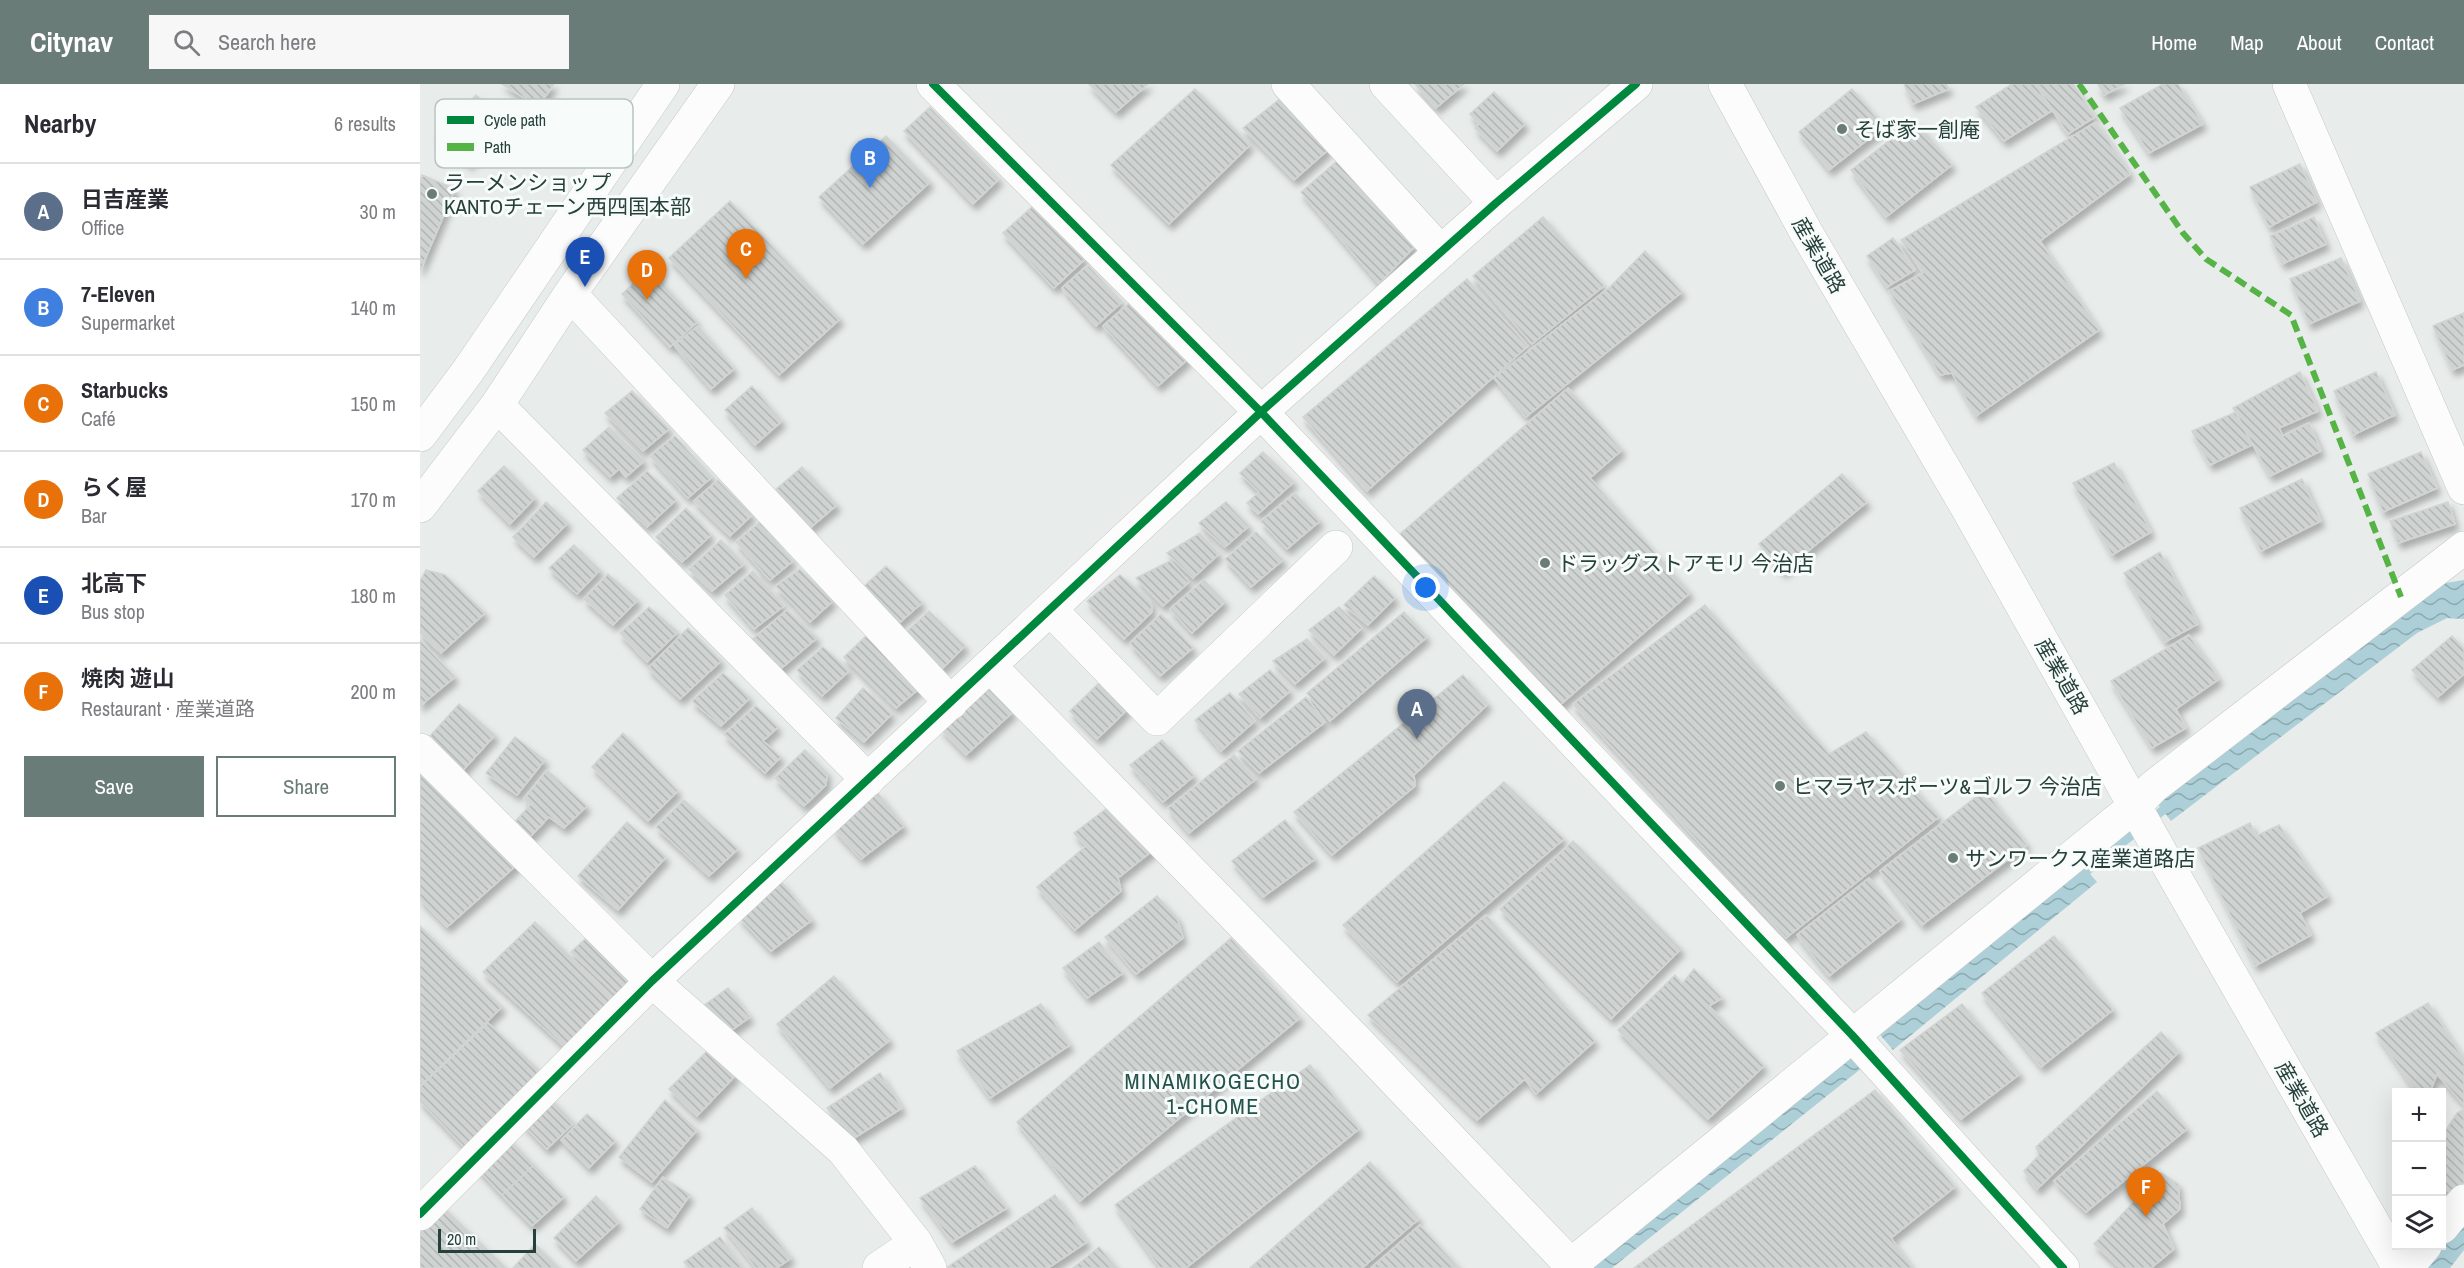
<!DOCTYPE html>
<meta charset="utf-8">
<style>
body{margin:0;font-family:"Archivo Narrow","Noto Sans JP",sans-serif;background:#f7f7f7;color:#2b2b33}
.controls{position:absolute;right:18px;bottom:18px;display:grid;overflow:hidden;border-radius:0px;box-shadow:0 6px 24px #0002}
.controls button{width:54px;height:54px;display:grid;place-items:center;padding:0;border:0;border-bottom:2px solid #e1e1e2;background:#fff;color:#2b2b33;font:30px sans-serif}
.scale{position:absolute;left:18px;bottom:15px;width:98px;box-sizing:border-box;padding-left:6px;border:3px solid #26403b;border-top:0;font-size:16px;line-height:21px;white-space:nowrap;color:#26403b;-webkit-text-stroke:4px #f7fbf9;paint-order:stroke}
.you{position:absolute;left:1006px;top:504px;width:21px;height:21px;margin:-15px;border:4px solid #fff;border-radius:50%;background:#1a73e8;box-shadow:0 0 0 9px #1a73e833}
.badge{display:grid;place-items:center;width:39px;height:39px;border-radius:50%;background:#6a7c78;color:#fff;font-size:20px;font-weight:700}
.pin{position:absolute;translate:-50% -50px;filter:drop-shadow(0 2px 3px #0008)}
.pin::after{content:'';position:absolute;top:32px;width:21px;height:18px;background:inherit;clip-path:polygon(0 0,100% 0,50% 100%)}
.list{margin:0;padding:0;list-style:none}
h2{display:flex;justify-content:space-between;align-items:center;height:78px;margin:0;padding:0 24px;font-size:26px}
h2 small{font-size:20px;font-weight:400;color:#7c7c81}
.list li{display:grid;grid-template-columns:39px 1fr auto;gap:18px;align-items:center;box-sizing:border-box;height:96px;padding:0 24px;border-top:2px solid #e1e1e2}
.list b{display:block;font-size:22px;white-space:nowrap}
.list p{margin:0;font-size:20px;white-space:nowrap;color:#7c7c81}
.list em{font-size:20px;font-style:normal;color:#7c7c81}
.actions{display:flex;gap:12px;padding:18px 24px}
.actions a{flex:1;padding:14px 0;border:2px solid #6a7c78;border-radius:0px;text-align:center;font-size:21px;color:#6a7c78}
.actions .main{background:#6a7c78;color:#fff}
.icon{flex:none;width:33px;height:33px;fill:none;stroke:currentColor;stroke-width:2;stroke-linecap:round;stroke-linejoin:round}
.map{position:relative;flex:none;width:2044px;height:1184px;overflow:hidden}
header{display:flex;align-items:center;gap:36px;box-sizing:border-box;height:84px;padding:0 30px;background:#6a7c78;color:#fff}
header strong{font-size:28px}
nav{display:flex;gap:33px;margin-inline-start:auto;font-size:21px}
.search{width:420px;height:54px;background:#f7f7f7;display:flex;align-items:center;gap:15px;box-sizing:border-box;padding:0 21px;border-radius:0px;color:#7c7c81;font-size:22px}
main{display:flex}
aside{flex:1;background:#fff}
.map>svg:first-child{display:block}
</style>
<header>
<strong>Citynav</strong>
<div class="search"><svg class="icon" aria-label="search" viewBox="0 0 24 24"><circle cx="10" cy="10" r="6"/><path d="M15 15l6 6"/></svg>Search here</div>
<nav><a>Home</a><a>Map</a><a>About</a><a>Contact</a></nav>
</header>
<main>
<aside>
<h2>Nearby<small>6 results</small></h2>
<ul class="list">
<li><span class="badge" style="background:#5c6f8a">A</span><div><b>日吉産業</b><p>Office</p></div><em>30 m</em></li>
<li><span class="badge" style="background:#3f7fe0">B</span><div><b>7-Eleven</b><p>Supermarket</p></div><em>140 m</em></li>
<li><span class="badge" style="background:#e8710a">C</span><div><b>Starbucks</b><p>Café</p></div><em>150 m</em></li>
<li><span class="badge" style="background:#e8710a">D</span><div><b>らく屋</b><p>Bar</p></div><em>170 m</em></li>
<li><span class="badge" style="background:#1a4fb4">E</span><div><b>北高下</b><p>Bus stop</p></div><em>180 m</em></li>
<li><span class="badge" style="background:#e8710a">F</span><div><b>焼肉 遊山</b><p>Restaurant · 産業道路</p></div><em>200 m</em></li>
</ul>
<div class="actions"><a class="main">Save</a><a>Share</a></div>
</aside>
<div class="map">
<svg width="2044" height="1184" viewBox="0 0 2044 1184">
<defs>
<pattern id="water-waves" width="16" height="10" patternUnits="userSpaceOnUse" patternTransform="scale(1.5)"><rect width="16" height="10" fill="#accfd8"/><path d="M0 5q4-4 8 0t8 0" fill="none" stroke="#8ca9b0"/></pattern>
<pattern id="building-back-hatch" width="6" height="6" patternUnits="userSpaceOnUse" patternTransform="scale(1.5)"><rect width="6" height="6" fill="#cfd4d2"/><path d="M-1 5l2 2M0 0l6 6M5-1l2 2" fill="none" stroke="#b2b7b5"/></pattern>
<filter id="shadow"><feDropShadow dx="3.5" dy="6" stdDeviation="3" flood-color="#0004"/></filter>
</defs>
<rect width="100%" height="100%" fill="#e8ecea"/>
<path fill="url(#water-waves)" d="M2044 496V535L2027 534 1997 549 1751 737 1736 718 2013 501Z
M1660 778 1677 798 1473 966 1456 946Z
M1428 965 1443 983 1192 1184H1156Z
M2044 1128V1166L2030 1184H1998L2016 1162H2022V1154Z"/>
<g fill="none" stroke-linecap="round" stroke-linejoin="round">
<path stroke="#accfd8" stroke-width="9" d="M1659 793 1752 719"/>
</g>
<path fill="url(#building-back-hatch)" stroke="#d1d5d3" stroke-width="1.5" filter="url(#shadow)" d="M82 0H134L118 23Z
M669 0H728L696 28Z
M995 0H1044L1016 24Z
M1484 0H1526L1529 5 1493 20Z
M1592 0H1615L1633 26 1584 57 1556 23Z
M1615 0H1653L1675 33 1648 50Z
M1678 0H1705L1684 11Z
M1743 0H1758L1783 40 1729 69 1700 24Z
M775 5 830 61 749 140 691 81Z
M1432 5 1464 43 1409 86 1379 48Z
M1074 8 1105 40 1077 67 1055 44 1059 40 1050 30Z
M56 11 86 38 49 80 16 51Z
M865 11 909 65 874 96 823 44Z
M510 23 579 95 553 120 484 47Z
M1495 37 1532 81 1466 133 1431 86Z
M1676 38 1710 90 1620 157 1679 246 1556 332 1532 289 1520 291 1469 207 1503 189 1481 156Z
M466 52 510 98 443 160 399 113Z
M918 76 995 162 959 200 881 108Z
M1880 80 1897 118 1849 143 1830 103Z
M2 91 35 105 0 187V97Z
M310 117 420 235 359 291 249 174Z
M614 121 665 175 634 204 583 149Z
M1123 133 1184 202 1112 260 1053 192Z
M1894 133 1906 160 1862 180 1850 152Z
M1473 154 1495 186 1467 203 1447 172Z
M1225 167 1262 208 1106 333 1074 294 1190 203Z
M1921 174 1940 217 1889 240 1870 195Z
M668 181 702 218 676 242 642 204Z
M229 185 277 238 250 263 202 210Z
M1047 195 1108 262 947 407 883 333Z
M714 215 768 275 738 302 683 242Z
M2044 229V281L2032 286 2013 242Z
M278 242 314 285 291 305 254 261Z
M1880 288 1898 327 1859 344 1863 352 1889 339 1901 367 1850 392 1813 324Z
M1956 288 1975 331 1933 351 1914 307Z
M332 302 362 337 335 361 305 326Z
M1148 304 1202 366 1170 394 1270 509 1133 627 980 450Z
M212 307 249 345 223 367 185 329Z
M1816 328 1832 361 1790 381 1772 347Z
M189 343 224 377 206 393 199 385 190 393 163 366Z
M255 352 292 393 268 414 230 372Z
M843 368 874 398 838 430 827 419 839 408 820 389Z
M2001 368 2017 404 1963 428 1948 390Z
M1694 379 1731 448 1692 471 1653 399Z
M84 382 115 414 90 440 58 407Z
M382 383 417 421 390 444 354 407Z
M227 387 256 416 227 443 197 414Z
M1422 390 1447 418 1363 488 1339 460Z
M1882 395 1901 437 1841 467 1820 424Z
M298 396 332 431 310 452 274 417Z
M875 409 900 437 867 465 841 437Z
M126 418 148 439 114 473 93 453Z
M806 418 829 442 805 463 779 439Z
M2028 418 2035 440 1978 459 1970 437Z
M266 424 291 451 262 478 236 453Z
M340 438 373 477 350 496 316 458Z
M836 448 863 476 831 503 805 475Z
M780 449 799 470 773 494 747 469Z
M301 456 324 480 292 507 269 485Z
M154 461 180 486 157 510 129 484Z
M1740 468 1778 540 1745 558 1704 489Z
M750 477 769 498 743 522 716 494Z
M466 482 502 519 478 540 442 504Z
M380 485 413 517 390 538 356 502Z
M6 486 25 491 65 529 21 569 0 549V497Z
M333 487 364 522 334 545 305 511Z
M188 490 218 516 193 541 164 515Z
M700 491 731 518 732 528 704 555 667 517Z
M954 492 975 514 948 541 924 521Z
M784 496 805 518 772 549 750 525Z
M1285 521 1409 670 1446 648 1519 733 1366 854 1153 620Z
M229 523 258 548 227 578 200 549Z
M919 523 942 544 914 571 889 546Z
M367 526 397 554 357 588 328 559Z
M509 527 545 562 522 585 486 548Z
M984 528 1007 553 910 637 887 609Z
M741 530 773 564 740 592 710 559Z
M268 544 301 577 260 615 228 584Z
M1769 551 1799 595 1756 625 1766 644 1732 664 1691 597Z
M446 552 500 604 476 624 424 573Z
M2032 552 2044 565V590L2018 613 1992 586Z
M887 555 905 574 875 600 853 577Z
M0 556 35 593 0 622Z
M403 563 429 587 402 612 377 586Z
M850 586 870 607 840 634 819 610Z
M303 589 330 614 301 642 272 617Z
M1043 591 1068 620 994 691 995 702 912 771 874 728Z
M679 599 708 625 677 655 650 627Z
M566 601 593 628 546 671 521 645Z
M443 604 472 630 444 658 416 634Z
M810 609 835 637 801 667 775 636Z
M886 613 905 638 839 689 818 667Z
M39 620 75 651 36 694 1 662Z
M336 622 358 643 343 657 361 673 345 689 304 650Z
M203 649 258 707 228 737 172 683Z
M95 653 125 676 97 711 66 689Z
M742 656 774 692 743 718 710 681Z
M385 666 407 689 406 701 384 722 355 694Z
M814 671 836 695 769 749 748 724Z
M0 675 100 778 27 843 0 815Z
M127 686 167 722 144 744 129 733 108 755 92 741 110 721 104 715Z
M1084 698 1144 755 977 898 923 841Z
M1565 706 1607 761 1502 841 1460 787Z
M457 708 484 742 441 775 413 744Z
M264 716 318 765 289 792 236 743Z
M694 719 736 764 698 794 701 807 655 846 617 803 666 762 654 749Z
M865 736 895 775 843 813 812 777Z
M207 738 246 773 198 826 158 792Z
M1830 739 1836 752 1859 741 1908 812 1880 829 1891 851 1835 882 1778 764Z
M1153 757 1261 865 1191 935 1080 825Z
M1449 794 1481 835 1409 892 1377 851Z
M360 796 392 836 351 867 319 833Z
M737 812 757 834 763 854 716 890 685 853Z
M1066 831 1175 957 1116 1010 1105 995 1057 1036 948 931Z
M115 838 198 919 149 967 63 888Z
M0 842 82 923 0 1002Z
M175 846 220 890 198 912 151 868Z
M1634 852 1693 926 1621 983 1562 909Z
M811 854 880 934 660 1117 597 1038Z
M679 858 703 889 667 914 643 884Z
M1274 885 1302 914 1289 922 1344 982 1288 1035 1198 946 1255 891 1262 900Z
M414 892 470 956 410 1004 357 940Z
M308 904 330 933 309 948 283 922Z
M2008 919 2044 976V1021L2017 990 2010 1008H1996L1956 949Z
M621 920 650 961 570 1014 537 967Z
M1542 920 1600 990 1541 1035 1480 966Z
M68 939 130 996 49 1068 0 1017V1003Z
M1741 948 1759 968 1617 1105 1604 1087 1619 1071 1616 1063Z
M290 964 316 991 277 1032 249 1005Z
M890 981 939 1045 766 1184H740L695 1121Z
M460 989 482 1024 431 1056 407 1024Z
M1455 1006 1535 1103 1471 1154 1492 1184H1214Z
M1737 1007 1767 1045 1666 1128 1634 1097Z
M129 1013 154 1039 127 1065 102 1039Z
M245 1016 277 1046 232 1098 199 1073Z
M2044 1025V1114L2022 1140V1052L2037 1029Z
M167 1030 195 1057 169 1084 141 1056Z
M87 1053 114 1081 82 1111 55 1082Z
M950 1078 999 1135 942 1184H830Z
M114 1081 144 1113 112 1142 82 1111Z
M555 1082 587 1124 532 1158 500 1114Z
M1741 1089 1758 1100 1760 1125 1743 1140 1754 1165 1731 1184H1700L1674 1160Z
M243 1093 270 1111 247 1144 220 1125Z
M635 1111 667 1158 628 1184H526Z
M176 1112 199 1138 156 1177 134 1154Z
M20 1120 86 1184H0V1140Z
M332 1124 371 1174 357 1184H336L304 1144Z
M1000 1141 1039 1184H951Z
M300 1153 323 1184H269L264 1178Z
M115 1160 139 1184H93Z
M679 1163 697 1184H653Z"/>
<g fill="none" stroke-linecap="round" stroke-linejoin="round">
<g stroke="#c5c9c8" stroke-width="34">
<path id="minor" d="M513 0 841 328 1432 951 1643 1184
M868 0 1021 168
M966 0 1076 119
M1305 0 1386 148 1545 420 1740 767 1979 1184
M1869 0 2044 404
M150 210 531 619
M77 321 448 696
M0 351 48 287 243 0
M0 422 77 321 150 210 298 0
M630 525 737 635 916 463
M570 582 940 960 1151 1181
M0 666 232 897 423 1066 496 1159 510 1184
M0 1130 232 897 841 328 1076 119 1216 0
M2022 1143 2044 1117
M459 1184 496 1159
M1147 1184 1716 721 1733 703 2044 464
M1986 1184 2005 1162"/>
</g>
<use href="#minor" stroke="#fcfcfc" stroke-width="33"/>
<path stroke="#56b346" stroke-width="6" stroke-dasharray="12 6" stroke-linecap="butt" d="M1659 0 1763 149 1786 175 1871 231 1981 513"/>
<g stroke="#f7fbf9" stroke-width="11">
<path id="cycleway" d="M513 0 841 328 1432 951 1643 1184
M0 1130 232 897 841 328 1076 119 1216 0"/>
</g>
<use href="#cycleway" stroke="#00873e" stroke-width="8"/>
</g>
<g fill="#6a7c78" stroke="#f7fbf9" stroke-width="2">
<circle cx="1422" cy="45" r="6"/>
<circle cx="12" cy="110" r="6"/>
<circle cx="1125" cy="479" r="6"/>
<circle cx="1360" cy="702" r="6"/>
<circle cx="1533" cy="774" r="6"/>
</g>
<g text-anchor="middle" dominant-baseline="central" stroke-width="6" stroke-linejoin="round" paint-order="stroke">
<g font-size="21" fill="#26403b" stroke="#f7fbf9" text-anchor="start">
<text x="1434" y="45">そば家一創庵</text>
<text x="24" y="98">ラーメンショップ<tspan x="24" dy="24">KANTOチェーン西四国本部</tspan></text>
<text x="1137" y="479">ドラッグストアモリ 今治店</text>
<text x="1372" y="702">ヒマラヤスポーツ&amp;ゴルフ 今治店</text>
<text x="1545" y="774">サンワークス産業道路店</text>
</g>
<g font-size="21" fill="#26403b" stroke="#f7fbf9">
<text transform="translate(1399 171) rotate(60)">産業道路</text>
<text transform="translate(1642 592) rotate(60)">産業道路</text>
<text transform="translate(1882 1015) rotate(60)">産業道路</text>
</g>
<g font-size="22" letter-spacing="1.5" fill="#22524a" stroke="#f7fbf9">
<text x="793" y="997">MINAMIKOGECHO<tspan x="793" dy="25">1-CHOME</tspan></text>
</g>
</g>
<rect x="15" y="15" width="198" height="69" rx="9" fill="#f7fbf9" stroke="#b8c3c0" stroke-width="1.5"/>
<rect x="27" y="32" width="27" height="8" fill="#00873e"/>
<rect x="27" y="59" width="27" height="8" fill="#56b346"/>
<g font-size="16" fill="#26403b">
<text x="64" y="42">Cycle path</text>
<text x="64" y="69">Path</text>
</g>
</svg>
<div class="controls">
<button>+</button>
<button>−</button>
<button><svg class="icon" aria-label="layers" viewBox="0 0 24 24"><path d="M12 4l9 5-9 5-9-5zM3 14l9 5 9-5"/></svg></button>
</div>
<div class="scale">20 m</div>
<div class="you"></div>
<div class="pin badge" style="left:997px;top:655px;background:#5c6f8a">A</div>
<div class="pin badge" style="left:450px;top:104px;background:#3f7fe0">B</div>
<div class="pin badge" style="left:326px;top:195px;background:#e8710a">C</div>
<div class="pin badge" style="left:227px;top:216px;background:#e8710a">D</div>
<div class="pin badge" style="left:165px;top:203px;background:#1a4fb4">E</div>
<div class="pin badge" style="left:1726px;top:1133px;background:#e8710a">F</div>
</div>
</main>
